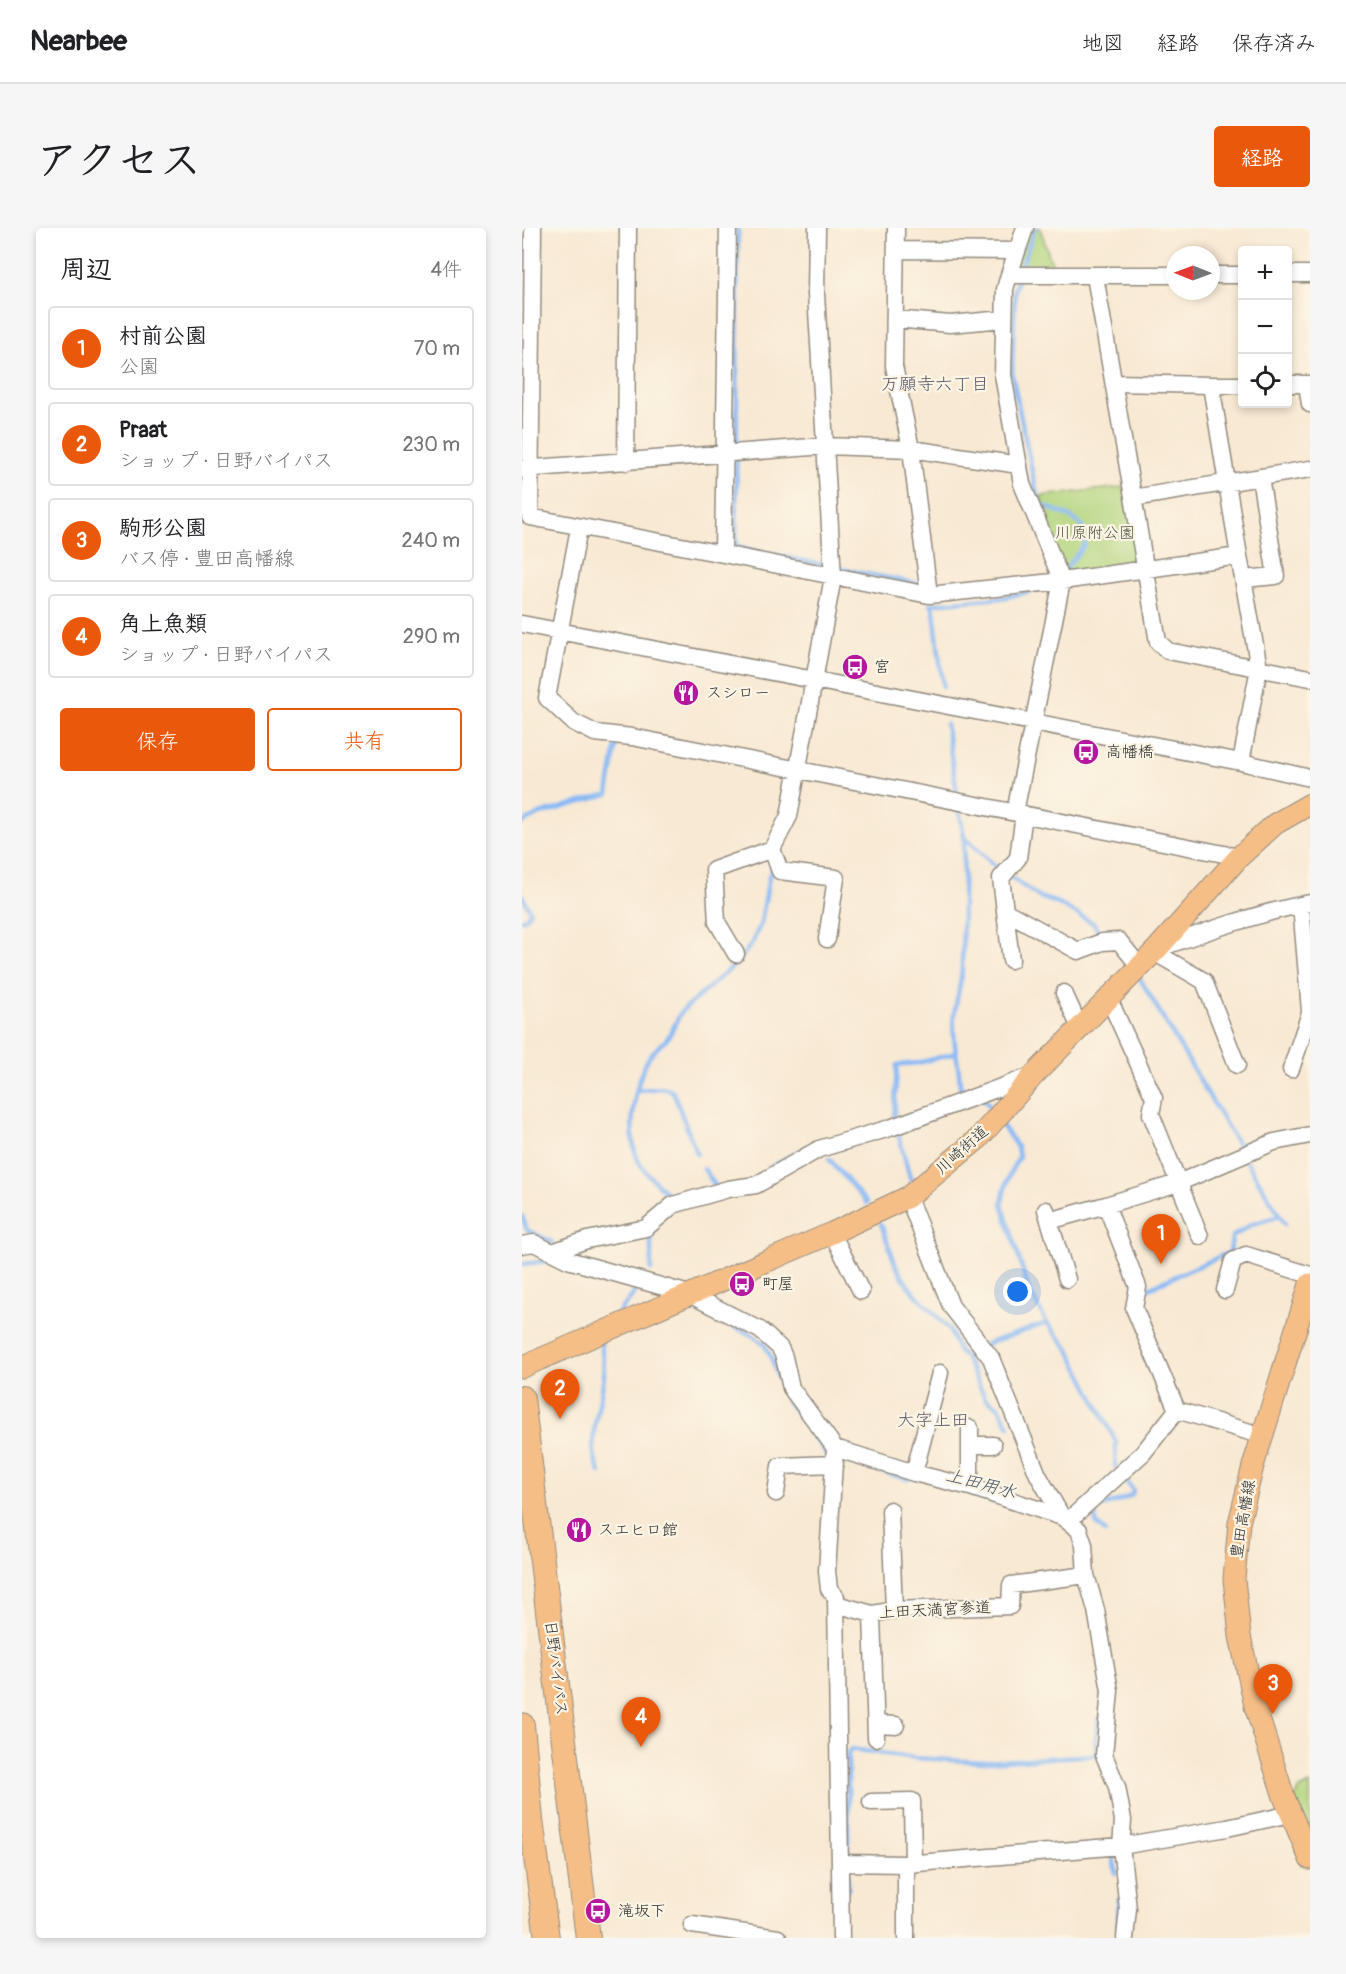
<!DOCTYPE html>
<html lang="ja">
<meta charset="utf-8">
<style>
body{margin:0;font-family:Pangolin,"Klee One",sans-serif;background:#f6f6f6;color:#202124}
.controls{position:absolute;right:18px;top:18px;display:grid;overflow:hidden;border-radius:6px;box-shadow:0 3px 9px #0003}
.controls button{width:54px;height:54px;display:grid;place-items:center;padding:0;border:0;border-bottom:2px solid #e0e0e0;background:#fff;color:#202124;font:30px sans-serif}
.compass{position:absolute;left:644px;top:18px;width:54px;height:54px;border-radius:50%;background:#fff;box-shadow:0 3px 9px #0003;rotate:271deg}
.you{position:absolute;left:496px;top:1064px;width:21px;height:21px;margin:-15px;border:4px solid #fff;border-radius:50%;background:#1a73e8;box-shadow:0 0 0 9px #1a73e833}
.badge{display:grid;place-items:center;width:39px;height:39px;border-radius:50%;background:#ea580c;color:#fff;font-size:20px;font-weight:700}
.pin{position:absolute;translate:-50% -50px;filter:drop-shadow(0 2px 3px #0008)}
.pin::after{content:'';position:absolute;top:32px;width:21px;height:18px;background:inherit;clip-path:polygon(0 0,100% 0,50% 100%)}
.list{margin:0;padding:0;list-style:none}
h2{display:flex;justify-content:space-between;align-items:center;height:78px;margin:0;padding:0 24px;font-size:26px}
h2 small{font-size:20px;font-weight:400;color:#757577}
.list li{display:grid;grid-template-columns:39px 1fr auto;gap:18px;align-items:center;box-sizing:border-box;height:84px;margin:0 12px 12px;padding:0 12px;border:2px solid #e0e0e0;border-radius:6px}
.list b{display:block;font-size:22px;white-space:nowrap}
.list p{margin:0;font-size:20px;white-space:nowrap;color:#757577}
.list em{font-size:20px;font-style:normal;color:#757577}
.actions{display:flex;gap:12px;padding:18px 24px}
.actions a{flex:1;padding:14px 0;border:2px solid #ea580c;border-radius:6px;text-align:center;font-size:21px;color:#ea580c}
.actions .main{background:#ea580c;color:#fff}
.icon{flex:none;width:33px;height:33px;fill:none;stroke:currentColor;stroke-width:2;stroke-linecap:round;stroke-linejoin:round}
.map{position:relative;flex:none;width:788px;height:1710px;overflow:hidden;border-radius:6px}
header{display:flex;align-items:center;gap:36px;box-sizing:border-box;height:84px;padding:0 30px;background:#fff;border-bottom:2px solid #e0e0e0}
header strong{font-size:28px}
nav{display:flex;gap:33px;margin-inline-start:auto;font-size:21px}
.intro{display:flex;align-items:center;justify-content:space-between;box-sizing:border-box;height:144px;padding:0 36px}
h1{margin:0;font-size:42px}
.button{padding:15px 27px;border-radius:6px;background:#ea580c;color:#fff;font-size:21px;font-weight:700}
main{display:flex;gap:36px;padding:0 36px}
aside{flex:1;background:#fff;border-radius:6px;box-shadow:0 3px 9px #0003}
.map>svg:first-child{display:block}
</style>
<header>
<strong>Nearbee</strong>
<nav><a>地図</a><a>経路</a><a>保存済み</a></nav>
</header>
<div class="intro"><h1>アクセス</h1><a class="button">経路</a></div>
<main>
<aside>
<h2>周辺<small>4件</small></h2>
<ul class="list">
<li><span class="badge">1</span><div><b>村前公園</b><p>公園</p></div><em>70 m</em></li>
<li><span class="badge">2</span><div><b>Praat</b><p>ショップ · 日野バイパス</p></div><em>230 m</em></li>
<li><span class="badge">3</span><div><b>駒形公園</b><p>バス停 · 豊田高幡線</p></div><em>240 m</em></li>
<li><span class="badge">4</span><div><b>角上魚類</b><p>ショップ · 日野バイパス</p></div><em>290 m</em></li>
</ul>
<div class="actions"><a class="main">保存</a><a>共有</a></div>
</aside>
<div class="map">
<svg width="788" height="1710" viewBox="0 0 788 1710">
<rect width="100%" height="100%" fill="#fcf5e5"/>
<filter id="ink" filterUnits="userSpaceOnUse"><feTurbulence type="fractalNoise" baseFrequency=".0167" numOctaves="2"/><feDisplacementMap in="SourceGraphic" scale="12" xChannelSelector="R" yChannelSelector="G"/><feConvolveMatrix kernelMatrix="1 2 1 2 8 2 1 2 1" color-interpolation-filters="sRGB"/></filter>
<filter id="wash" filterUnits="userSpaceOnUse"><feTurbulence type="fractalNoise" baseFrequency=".008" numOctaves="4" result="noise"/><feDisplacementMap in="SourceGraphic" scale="24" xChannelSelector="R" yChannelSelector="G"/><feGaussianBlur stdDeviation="1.35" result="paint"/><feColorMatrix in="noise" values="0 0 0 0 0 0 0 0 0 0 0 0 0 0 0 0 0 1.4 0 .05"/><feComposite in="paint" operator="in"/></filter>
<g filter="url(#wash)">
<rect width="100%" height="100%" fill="#f8e9d3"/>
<path fill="#b2d57e" stroke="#6e8054" stroke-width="1.5" d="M503 0H518L534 48 487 47Z
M609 258 622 342 540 353 519 268Z
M788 1556V1610L772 1571 778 1561Z"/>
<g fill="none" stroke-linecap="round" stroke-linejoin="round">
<path stroke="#88b9f5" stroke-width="4.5" d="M216 0 214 319 301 337
M498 43 513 0
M496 51 493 60 490 147 517 276 545 287 560 297 563 316 541 344
M319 341 393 355
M421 459 412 383 409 376 479 370 507 364
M424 496 435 565
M437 580 442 609 440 741C439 757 434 772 432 788 429 812 438 835 438 859L449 865
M0 595 18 586 86 566 94 517
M442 609 477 642
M487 648 517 669 533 674 571 695 580 708
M0 667 8 683 4 690 0 692
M617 749 719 922
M115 862 144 860 151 864 175 926
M462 870 470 882
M372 893 375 837 396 835 434 825
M480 897 495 919 497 929C487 944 482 958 480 976L507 1062 525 1095 546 1120 556 1139 594 1214 593 1239
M375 902 389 953
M307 931 345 975
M725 934 763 996
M249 939 286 919
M182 941 195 960
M146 967C137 957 125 947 118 936 103 912 112 850 128 828 132 822 139 817 144 812 151 803 154 792 160 783L217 733 230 715 239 695 247 649 251 637
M0 988 5 1002 30 1014
M359 996 374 1038 387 1059 427 1101 437 1124 443 1129 464 1171 476 1178 487 1198
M0 1036 26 1033 40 1037
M129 1042V1008L132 1001
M620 1063 708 1024 710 1009 730 996 758 988
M166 1078 230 1107 242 1116 249 1129 262 1168 304 1226
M94 1090C99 1078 109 1074 115 1059
M464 1116 525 1095
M321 1232 386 1251
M78 1244C62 1214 79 1179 82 1147 82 1136 80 1124 79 1113
M583 1304 574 1295 573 1282C585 1274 599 1274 610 1267L611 1262 603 1252
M575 1524 573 1515 577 1491
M591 1628 594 1645
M326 1662V1525L329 1521 393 1530 463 1534 575 1527
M596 1698 597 1671"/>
</g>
</g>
<g filter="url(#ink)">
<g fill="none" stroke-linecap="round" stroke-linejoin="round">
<g stroke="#928a7f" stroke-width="19">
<path id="minor" d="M11 0 8 289 201 326 206 0
M374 0 372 138 389 221 407 367
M503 0 487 47H653
M374 22 495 23
M766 46H788
M487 47 483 61 481 147 500 256 540 353 493 584
M689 47H720
M573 48 636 414 646 423 788 450
M373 91 428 96 482 91
M592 155 689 157
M766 156H788
M785 156 788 176
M104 234 106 0
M0 241 303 218 389 221 497 237
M611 270 788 241
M57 300 25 470 51 494 73 505 110 509 717 629
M201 326 407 367 540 353 717 328
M721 351 754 348 738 249
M0 396 719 534 788 550
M719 534 737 440 717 328 689 157H720
M502 586 496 630 479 650 483 683 556 723 580 714 597 713 618 739
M250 621 258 643 314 650 305 711
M779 677 788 783
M483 683 489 732
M635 721C685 703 736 685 788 675
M632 724 682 753 715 837
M214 726 195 694 192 642 250 621 267 588 311 349 294 66 295 0
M542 765 558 800
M587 771 632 870 629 886 678 1008
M769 841 788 785
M386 969 429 1078 469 1130 516 1247 540 1289
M524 982 545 1051
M527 993 584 977
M310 1005 339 1063
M0 1017 12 1015 46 1032 167 1066 238 1102 258 1120 262 1129 269 1160 313 1220 392 1245 448 1259 540 1289 557 1302 562 1317 564 1347 574 1382 588 1463 582 1527 595 1559 601 1592 599 1618 705 1600 769 1586
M30 1024 65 1012 124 1000 151 977 206 961 234 957 297 921 368 900 512 847
M703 1062 711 1033 724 1027 788 1047
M741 1208 655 1182 612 1080 616 1059 584 977 656 955 752 914 788 907
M448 1217H471
M313 1220 305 1343 307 1361 314 1369 319 1710
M392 1245 418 1145
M448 1259V1200
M254 1265 258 1238 313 1236
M368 1282 372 1382
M547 1292 621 1225 655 1182
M314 1376 350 1386 372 1382 488 1378 489 1357 564 1347
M350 1386 354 1510
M354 1496 374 1497
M349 1574 390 1573 391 1636
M319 1635 384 1636 599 1618 606 1681 603 1710
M384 1636V1710
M170 1697 256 1710"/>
</g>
<g stroke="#928a7f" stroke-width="23">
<path id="major" d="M788 1056 731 1238 717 1295 712 1351 718 1408 733 1478 762 1569 788 1631
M0 1139 310 1005 386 969 456 911 512 847 635 721 717 629 753 596 788 576"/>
</g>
<g stroke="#928a7f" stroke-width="26">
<path id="highway" d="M0 1170 66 1710
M0 1497 9 1592 25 1710"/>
</g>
<use href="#minor" stroke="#fff" stroke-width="16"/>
<use href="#major" stroke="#f6be87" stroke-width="21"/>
<use href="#highway" stroke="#f6be87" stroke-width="24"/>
</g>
</g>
<defs>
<g id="bus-disc" transform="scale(1.35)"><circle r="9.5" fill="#b5179e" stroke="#fcf5e5"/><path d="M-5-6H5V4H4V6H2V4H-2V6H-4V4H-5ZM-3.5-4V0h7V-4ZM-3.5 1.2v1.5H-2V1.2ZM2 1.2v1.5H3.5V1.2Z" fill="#fff"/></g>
<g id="restaurant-disc" transform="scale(1.35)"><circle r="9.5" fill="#b5179e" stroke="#fcf5e5"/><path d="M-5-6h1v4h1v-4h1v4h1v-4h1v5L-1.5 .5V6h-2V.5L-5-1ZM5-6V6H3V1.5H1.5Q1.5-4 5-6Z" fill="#fff"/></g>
</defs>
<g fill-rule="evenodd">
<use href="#bus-disc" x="333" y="439"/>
<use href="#restaurant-disc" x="164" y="465"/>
<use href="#bus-disc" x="564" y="524"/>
<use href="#bus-disc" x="220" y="1056"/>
<use href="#restaurant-disc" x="57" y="1302"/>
<use href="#bus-disc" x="76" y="1683"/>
</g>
<g text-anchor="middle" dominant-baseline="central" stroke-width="4.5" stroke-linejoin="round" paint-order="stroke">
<g font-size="16" fill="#4d5640" stroke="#fcf5e5">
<text x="573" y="305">川原附公園</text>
</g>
<g font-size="16" fill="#2b2b2b" stroke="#fcf5e5" text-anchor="start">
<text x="352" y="439">宮</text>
<text x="184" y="465">スシロー</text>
<text x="584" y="524">高幡橋</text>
<text x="240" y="1056">町屋</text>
<text x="76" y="1302">スエヒロ館</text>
<text x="96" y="1683">滝坂下</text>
</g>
<g font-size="16" fill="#2b2b2b" stroke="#fcf5e5">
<text transform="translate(440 922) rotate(-42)">川崎街道</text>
<text transform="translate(721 1291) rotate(-80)">豊田高幡線</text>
<text transform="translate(413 1382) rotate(-3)">上田天満宮参道</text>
<text transform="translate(34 1440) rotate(83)">日野バイパス</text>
</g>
<g font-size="18" fill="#5d5a69" stroke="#fcf5e5">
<text x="413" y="156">万願寺六丁目</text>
<text x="411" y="1192">大字上田</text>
</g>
<g font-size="18" font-style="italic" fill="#475668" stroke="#fcf5e5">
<text transform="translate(459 1256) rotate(15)">上田用水</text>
</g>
</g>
</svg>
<div class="controls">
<button>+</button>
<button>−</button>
<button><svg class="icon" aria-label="locate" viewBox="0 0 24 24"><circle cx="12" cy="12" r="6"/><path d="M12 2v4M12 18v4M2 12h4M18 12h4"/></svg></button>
</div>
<svg class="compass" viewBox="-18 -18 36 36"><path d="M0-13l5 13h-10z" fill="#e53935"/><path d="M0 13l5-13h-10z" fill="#757577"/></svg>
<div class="you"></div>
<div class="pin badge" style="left:639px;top:1036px">1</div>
<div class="pin badge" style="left:38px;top:1191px">2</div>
<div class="pin badge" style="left:751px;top:1486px">3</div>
<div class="pin badge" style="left:119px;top:1519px">4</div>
</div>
</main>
